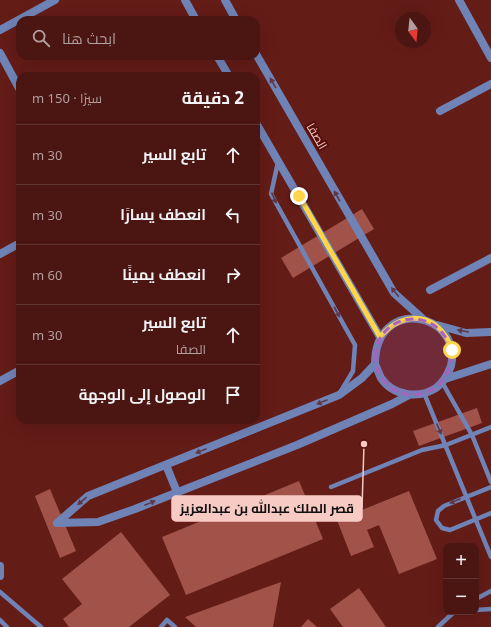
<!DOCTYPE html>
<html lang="ar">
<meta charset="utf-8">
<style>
body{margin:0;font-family:"Noto Sans",Cairo,sans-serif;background:#521e1a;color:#f1f3f6;direction:rtl}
.controls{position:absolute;right:12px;bottom:12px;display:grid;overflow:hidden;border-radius:8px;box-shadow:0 4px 16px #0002}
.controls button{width:36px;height:36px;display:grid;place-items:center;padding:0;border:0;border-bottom:1px solid #623431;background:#4b1511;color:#f1f3f6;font:20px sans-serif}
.compass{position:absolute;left:395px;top:12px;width:36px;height:36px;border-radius:50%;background:#4b1511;box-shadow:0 4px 16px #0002;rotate:165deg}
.stop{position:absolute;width:12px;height:12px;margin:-9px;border:3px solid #ffd54a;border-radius:50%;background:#fff}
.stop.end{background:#ffd54a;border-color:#fff;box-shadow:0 1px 4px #0008}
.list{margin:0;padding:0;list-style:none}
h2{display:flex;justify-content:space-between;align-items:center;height:52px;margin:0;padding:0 16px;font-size:17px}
h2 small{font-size:13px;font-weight:400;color:#b29f9f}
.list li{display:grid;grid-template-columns:26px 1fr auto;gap:12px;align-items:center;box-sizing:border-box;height:60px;padding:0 16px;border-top:1px solid #623431}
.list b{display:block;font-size:15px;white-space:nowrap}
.list p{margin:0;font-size:13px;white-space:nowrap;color:#b29f9f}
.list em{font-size:13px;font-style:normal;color:#b29f9f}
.icon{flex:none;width:22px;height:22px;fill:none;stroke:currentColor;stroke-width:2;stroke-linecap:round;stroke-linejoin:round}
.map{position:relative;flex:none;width:491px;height:627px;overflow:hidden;direction:ltr}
.search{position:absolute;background:#4b1511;box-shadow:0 4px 16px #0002;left:16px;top:16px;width:244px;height:44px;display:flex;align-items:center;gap:10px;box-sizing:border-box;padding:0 14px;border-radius:12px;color:#b29f9f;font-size:15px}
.panel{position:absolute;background:#4b1511;box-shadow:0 4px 16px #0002;left:16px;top:72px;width:244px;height:352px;border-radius:12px;direction:rtl}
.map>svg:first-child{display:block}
</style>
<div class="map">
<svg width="491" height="627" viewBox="0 0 491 627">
<rect width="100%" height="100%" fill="#641c17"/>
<path fill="#a1534a" d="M362 209 374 229 293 278 281 258Z
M477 408 482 423 419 446 413 431Z
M299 481 323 539 186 595 162 537Z
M50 489 76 551 60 558 35 496Z
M409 491 437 559 399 574 379 525 367 530 374 547 351 556 337 520Z
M121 532 170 595 129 627H69L63 619 82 604 62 579Z
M281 582 273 627H196L185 617Z
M359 588 386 627H343L330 609Z
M308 619 317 627H301Z"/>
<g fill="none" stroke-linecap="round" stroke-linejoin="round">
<path stroke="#6f83b6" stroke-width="4.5" d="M278 162 271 194 355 345 353 371 341 391
M442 382 472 435 491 482
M424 393 491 557
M331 487 422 450 446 445 491 427
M491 487 444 506 438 511 436 520 442 528 450 530 491 513
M0 592 41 627
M476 599 491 591
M476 610 491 609
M0 620 7 627
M161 627 167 620 175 627
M438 627 454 612"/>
<path stroke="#6f83b6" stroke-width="8" d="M185 0 196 20
M225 0 236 20
M459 0 491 58
M0 30 55 0
M0 53 20 90
M256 54 394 293 423 319
M217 56 229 76
M440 111 491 84
M256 123 380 337
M0 254 20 243
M430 290 491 258
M437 325 466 333 491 332
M375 364C377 368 379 374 381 378 393 396 419 399 436 388 443 383 448 374 451 366 463 312 375 295 375 364L362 378 339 395 88 496 57 523 98 522 135 509 297 445 392 404 409 395
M445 379 491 364
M0 381 20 370
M166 465 177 492
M0 566V576"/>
</g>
<defs><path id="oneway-solid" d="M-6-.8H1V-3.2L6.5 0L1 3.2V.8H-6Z"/></defs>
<g fill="#5f3848">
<use href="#oneway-solid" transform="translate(273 83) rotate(-120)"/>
<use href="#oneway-solid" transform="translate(337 196) rotate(-119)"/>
<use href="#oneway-solid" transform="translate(274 198) rotate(66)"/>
<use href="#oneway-solid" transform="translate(395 292) rotate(-129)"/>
<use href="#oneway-solid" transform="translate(337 312) rotate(61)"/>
<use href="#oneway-solid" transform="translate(463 331) rotate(-170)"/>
<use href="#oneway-solid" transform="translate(322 402) rotate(158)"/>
<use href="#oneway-solid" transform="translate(439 429) rotate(67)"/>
<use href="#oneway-solid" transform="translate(201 451) rotate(158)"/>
<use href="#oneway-solid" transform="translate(82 501) rotate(140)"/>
<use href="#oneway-solid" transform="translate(455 501) rotate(158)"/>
<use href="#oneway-solid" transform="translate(150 503) rotate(-22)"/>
</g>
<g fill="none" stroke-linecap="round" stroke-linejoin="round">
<path stroke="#ffd54a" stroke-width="5" d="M299 196 380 337C404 308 440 313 452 350"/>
</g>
<path fill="#a663c0" fill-opacity="0.2" stroke="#a663c0" stroke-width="3" stroke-dasharray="8 5" stroke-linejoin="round" d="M375 357a38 38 0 1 1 76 0a38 38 0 1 1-76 0Z"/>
<g text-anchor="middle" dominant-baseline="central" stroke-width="4" stroke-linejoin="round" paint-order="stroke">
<g font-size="12" fill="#f7cac3" stroke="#570f0c">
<text transform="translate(317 136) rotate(60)">الصفا</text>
</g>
</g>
<path fill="none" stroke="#f7cac3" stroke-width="1.5" d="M364 444L362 508"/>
<circle fill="#f7cac3" stroke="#570f0c" stroke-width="1.5" cx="364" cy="444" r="4"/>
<rect fill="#f7cac3" stroke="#f7cac3" stroke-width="1.5" x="172" y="496" width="190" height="25" rx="4"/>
<g font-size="13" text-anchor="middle" font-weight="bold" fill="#111">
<text x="267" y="513">قصر الملك عبدالله بن عبدالعزيز</text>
</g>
</svg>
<div class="controls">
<button>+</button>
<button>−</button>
</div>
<svg class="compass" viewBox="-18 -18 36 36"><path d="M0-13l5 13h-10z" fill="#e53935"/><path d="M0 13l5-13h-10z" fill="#b29f9f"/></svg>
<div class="stop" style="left:452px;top:350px"></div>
<div class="stop end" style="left:299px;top:196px"></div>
<div class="search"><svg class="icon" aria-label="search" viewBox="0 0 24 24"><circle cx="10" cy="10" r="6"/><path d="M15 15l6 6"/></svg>ابحث هنا</div>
<section class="panel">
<h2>2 دقيقة<small>سيرًا · 150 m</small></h2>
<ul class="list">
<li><svg class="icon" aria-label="ahead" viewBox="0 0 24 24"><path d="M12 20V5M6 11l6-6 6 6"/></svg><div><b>تابع السير</b></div><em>30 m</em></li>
<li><svg class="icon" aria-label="left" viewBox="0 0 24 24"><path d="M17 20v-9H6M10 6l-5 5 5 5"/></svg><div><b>انعطف يسارًا</b></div><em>30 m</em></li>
<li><svg class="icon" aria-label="right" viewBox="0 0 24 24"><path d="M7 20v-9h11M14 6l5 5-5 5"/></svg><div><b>انعطف يمينًا</b></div><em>60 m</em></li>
<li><svg class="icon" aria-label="ahead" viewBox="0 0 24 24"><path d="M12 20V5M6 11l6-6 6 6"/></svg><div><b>تابع السير</b><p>الصفا</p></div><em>30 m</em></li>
<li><svg class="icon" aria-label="arrive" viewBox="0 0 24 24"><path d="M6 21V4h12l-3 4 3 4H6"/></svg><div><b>الوصول إلى الوجهة</b></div></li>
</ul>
</section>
</div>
